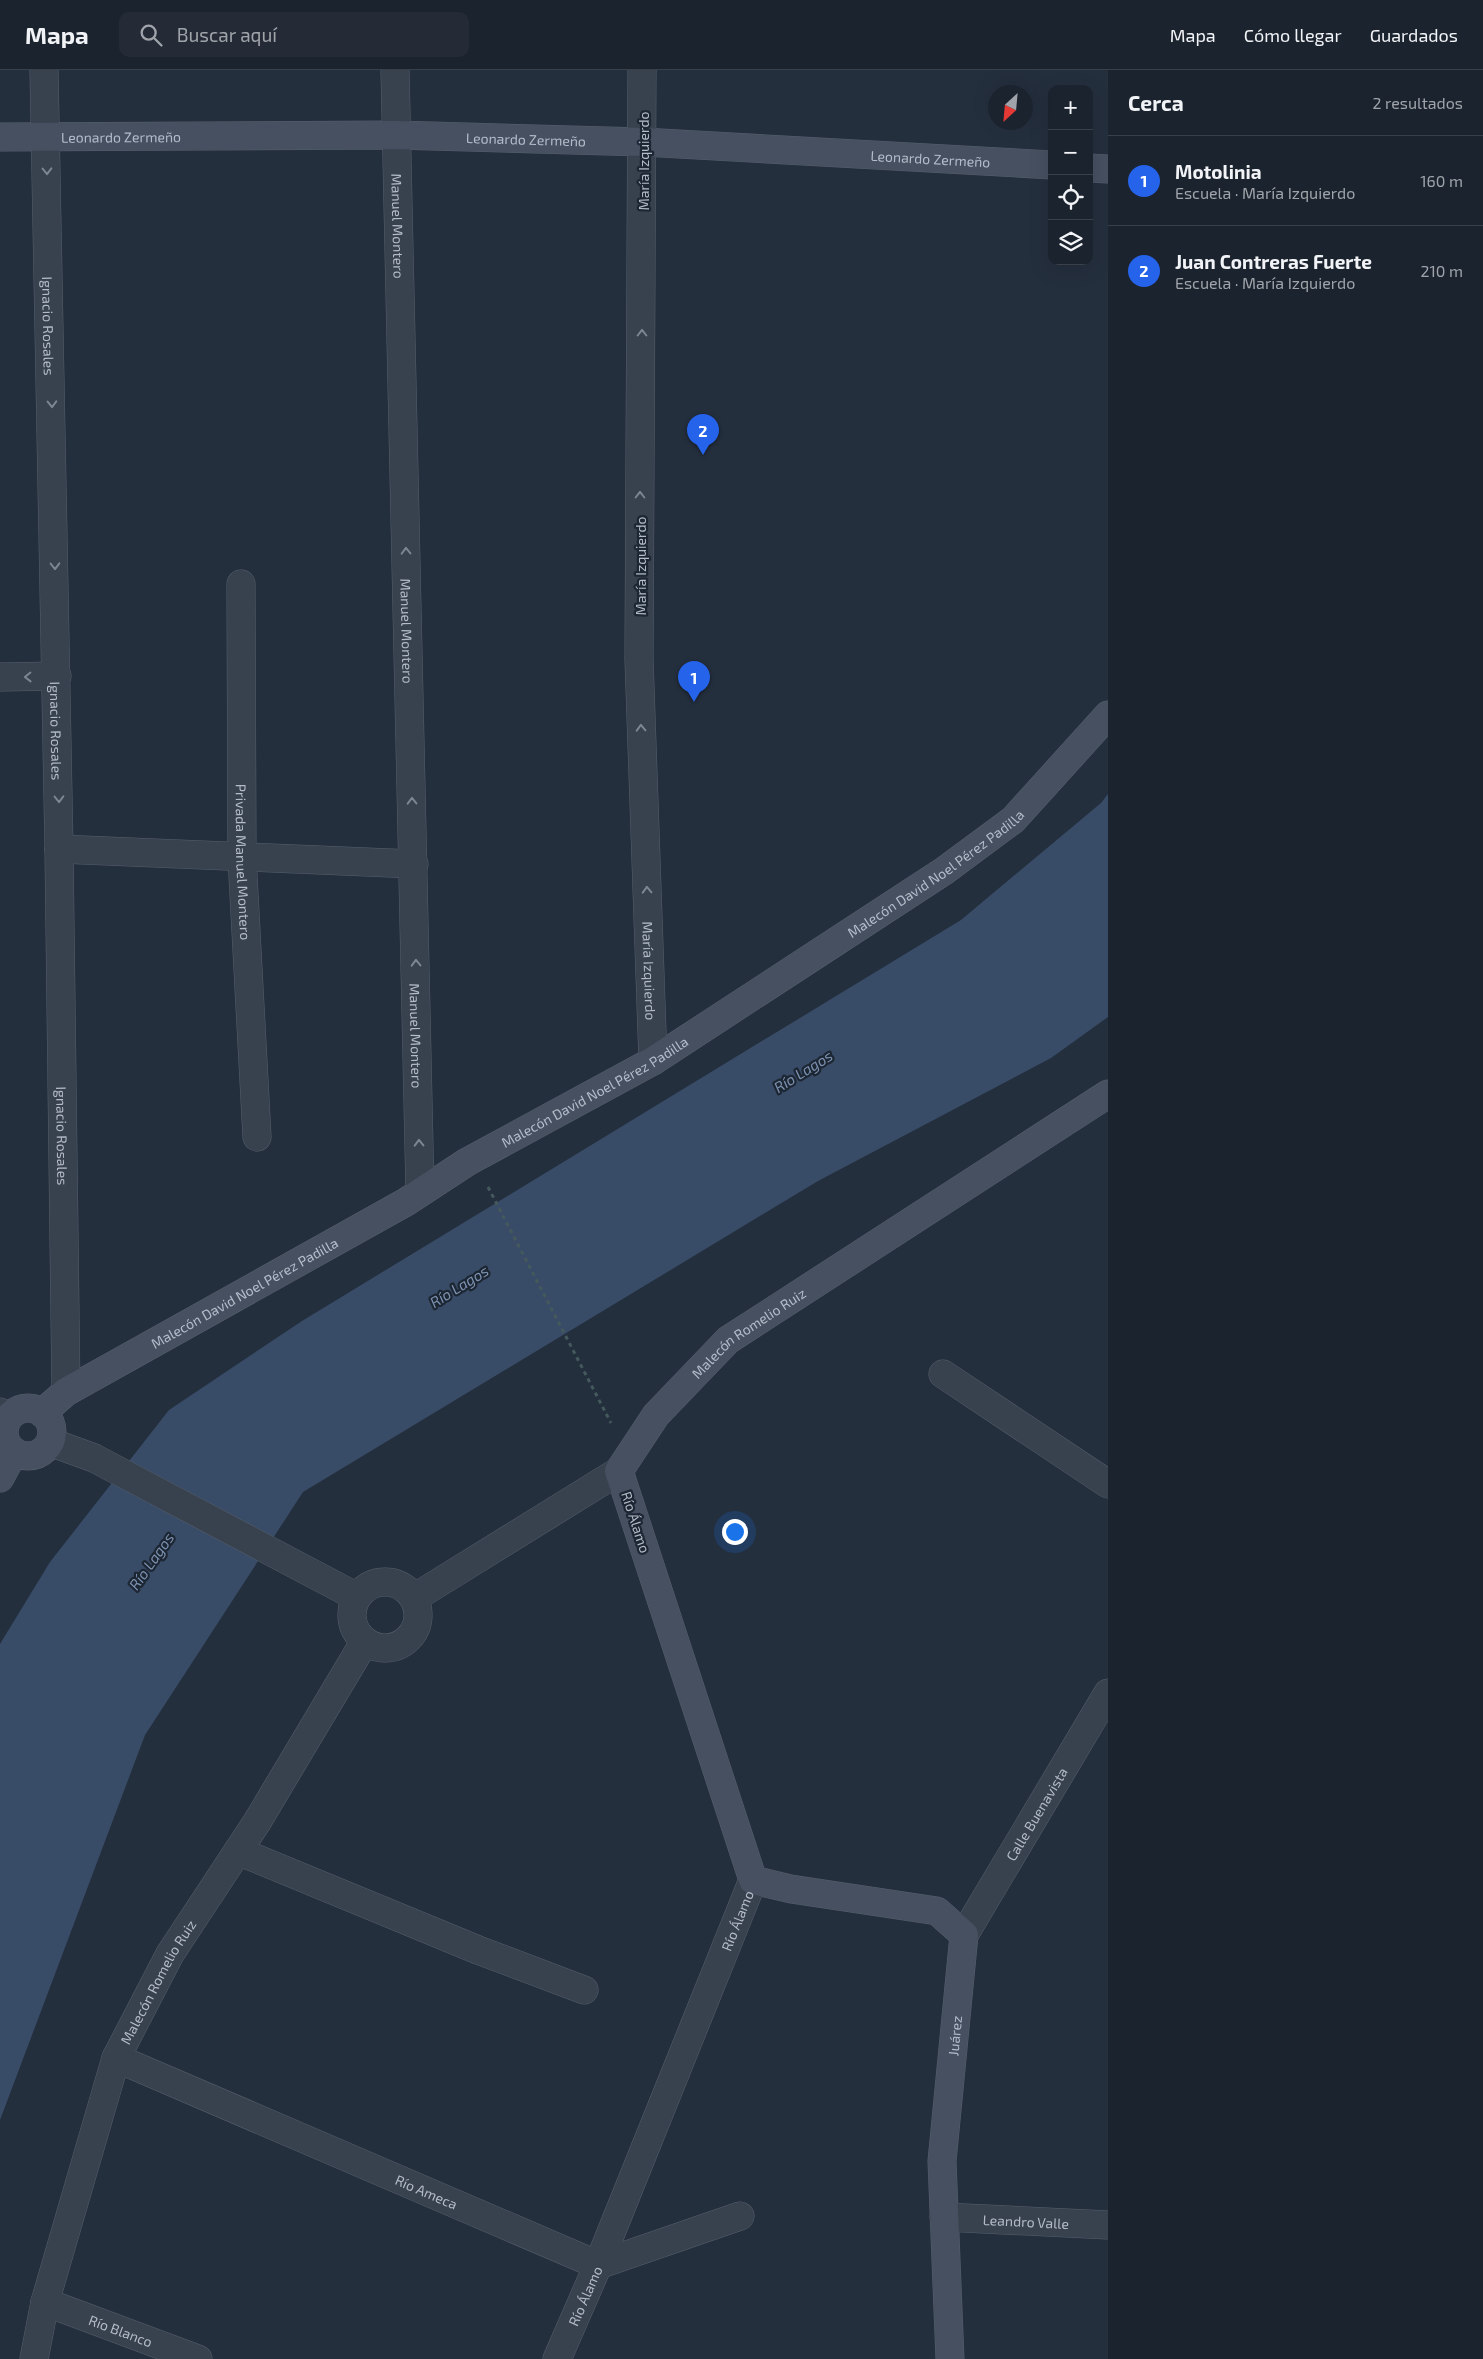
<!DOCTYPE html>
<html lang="es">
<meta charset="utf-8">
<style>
body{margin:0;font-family:"Exo 2",sans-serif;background:#242b36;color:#f1f3f6}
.controls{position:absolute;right:15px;top:15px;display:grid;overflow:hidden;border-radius:10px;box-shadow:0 5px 20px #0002}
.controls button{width:45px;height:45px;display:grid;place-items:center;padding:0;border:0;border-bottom:1px solid #39404a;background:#1b232e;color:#f1f3f6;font:25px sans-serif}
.compass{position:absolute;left:988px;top:15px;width:45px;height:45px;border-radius:50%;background:#1b232e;box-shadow:0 5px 20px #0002;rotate:206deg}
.you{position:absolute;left:734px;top:1461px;width:18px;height:18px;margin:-12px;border:4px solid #fff;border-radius:50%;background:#1a73e8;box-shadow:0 0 0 8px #1a73e833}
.badge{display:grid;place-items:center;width:32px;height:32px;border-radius:50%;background:#2563eb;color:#fff;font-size:16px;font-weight:700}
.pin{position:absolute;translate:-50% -41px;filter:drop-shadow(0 1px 2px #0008)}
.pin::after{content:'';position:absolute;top:26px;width:18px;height:15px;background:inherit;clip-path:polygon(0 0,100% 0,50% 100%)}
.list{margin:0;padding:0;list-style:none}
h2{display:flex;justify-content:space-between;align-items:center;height:65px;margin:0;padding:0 20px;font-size:21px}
h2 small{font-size:16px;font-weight:400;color:#a0a4aa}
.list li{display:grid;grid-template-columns:32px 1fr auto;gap:15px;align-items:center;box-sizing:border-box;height:90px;padding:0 20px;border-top:1px solid #39404a}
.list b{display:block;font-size:19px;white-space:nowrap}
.list p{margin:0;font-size:16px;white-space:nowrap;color:#a0a4aa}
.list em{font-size:16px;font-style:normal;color:#a0a4aa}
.icon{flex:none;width:28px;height:28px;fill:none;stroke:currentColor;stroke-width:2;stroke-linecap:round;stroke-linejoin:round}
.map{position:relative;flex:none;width:1108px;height:2289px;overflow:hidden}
header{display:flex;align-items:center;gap:30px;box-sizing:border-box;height:70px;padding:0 25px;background:#1b232e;border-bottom:1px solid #39404a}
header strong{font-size:24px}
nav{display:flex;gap:28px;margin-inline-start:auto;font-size:18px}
.search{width:350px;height:45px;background:#242b36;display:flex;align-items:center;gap:12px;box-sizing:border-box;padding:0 18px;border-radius:10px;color:#a0a4aa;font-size:19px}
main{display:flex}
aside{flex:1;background:#1b232e}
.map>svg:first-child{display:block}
</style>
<header>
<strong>Mapa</strong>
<div class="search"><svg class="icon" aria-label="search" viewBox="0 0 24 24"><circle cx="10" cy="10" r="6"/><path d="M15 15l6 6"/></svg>Buscar aquí</div>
<nav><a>Mapa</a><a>Cómo llegar</a><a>Guardados</a></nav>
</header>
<main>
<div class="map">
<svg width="1108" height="2289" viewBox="0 0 1108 2289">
<rect width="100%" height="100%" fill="#242f3e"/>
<path fill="#394c67" d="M1108 724V947L1051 988 818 1111 303 1422 145 1665 0 2050V1574L50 1492 169 1340 302 1251 961 850 1101 733Z"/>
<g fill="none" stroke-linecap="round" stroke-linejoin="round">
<g stroke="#565f6c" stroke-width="29">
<g id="street">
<path id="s1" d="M44 0 59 779 66 1322"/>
<path id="s2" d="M395 0 420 1122"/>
<path id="s3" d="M642 0 639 589 653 991"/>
<path id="s4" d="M241 514 242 787 257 1067"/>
<path d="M0 607 57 606"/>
<path d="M59 779 414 794"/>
<path d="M943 1304 1108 1414"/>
<path d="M0 1342 8 1348"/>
<path d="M50 1372 94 1388 357 1527"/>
<circle cx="385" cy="1545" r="33"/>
<path d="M414 1528 619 1401"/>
<path d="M238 1781 478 1880 584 1920"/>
<path id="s5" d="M964 1865 1108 1623"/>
<path id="s6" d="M116 1988 598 2195 740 2146"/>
<path id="s7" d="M944 2147 1108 2155"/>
<path id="s8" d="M45 2232 198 2289"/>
<path id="s9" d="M34 2289 45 2232 116 1988 170 1884 257 1752 365 1571"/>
<path id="s10" d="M557 2289 598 2195 753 1810"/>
</g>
</g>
<g stroke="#565f6c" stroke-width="29">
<g id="secondary">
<path id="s11" d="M0 67 396 65 643 72 1052 95"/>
<path d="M1089 98 1108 99"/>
<circle cx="28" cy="1362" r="24"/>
<path id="s12" d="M42 1343 66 1322 406 1132 467 1092 653 991 944 801 1013 750 1108 645"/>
<path d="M0 1408 14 1382"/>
<path id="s13" d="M950 2289 942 2091 964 1865 937 1841 791 1819 753 1810 619 1401 656 1345 728 1270 1108 1024"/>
</g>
</g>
<path stroke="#44595c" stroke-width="3" stroke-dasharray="4 4" stroke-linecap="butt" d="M488 1117 611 1353"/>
<use href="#street" stroke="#38414e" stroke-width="28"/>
<use href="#secondary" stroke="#465061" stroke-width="28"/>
</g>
<defs><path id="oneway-chevron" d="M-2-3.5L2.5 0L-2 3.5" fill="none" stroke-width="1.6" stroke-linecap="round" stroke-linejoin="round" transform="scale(1.25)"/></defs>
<g stroke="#7c8592">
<use href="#oneway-chevron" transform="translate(47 101) rotate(89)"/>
<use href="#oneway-chevron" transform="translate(642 263) rotate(-90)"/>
<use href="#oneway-chevron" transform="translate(52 334) rotate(89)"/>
<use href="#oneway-chevron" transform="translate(640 425) rotate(-90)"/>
<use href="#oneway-chevron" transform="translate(406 481) rotate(-91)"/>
<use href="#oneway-chevron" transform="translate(55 496) rotate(89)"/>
<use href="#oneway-chevron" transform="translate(28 607) rotate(179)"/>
<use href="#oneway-chevron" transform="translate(641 658) rotate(-92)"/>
<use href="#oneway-chevron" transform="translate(59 729) rotate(89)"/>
<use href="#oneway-chevron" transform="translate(412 731) rotate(-91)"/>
<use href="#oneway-chevron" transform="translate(647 820) rotate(-92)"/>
<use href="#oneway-chevron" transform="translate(416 893) rotate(-91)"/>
<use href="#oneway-chevron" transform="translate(419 1073) rotate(-91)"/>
</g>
<g text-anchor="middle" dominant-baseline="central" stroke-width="4.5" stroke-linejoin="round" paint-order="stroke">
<g font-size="14" fill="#b4bcc9" stroke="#1d2633">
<text stroke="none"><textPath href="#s11" startOffset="121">Leonardo Zermeño</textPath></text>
<text stroke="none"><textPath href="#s11" startOffset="526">Leonardo Zermeño</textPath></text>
<text stroke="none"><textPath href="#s11" startOffset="931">Leonardo Zermeño</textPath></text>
<text transform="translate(643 91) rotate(-90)">María Izquierdo</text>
<text stroke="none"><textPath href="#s2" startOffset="156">Manuel Montero</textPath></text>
<text stroke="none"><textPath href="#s1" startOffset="256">Ignacio Rosales</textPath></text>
<text transform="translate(640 496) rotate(-90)">María Izquierdo</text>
<text stroke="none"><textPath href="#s2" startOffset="561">Manuel Montero</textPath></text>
<text stroke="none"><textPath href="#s1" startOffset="661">Ignacio Rosales</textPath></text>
<text stroke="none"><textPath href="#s4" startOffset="278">Privada Manuel Montero</textPath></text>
<text stroke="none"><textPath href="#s12" startOffset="1045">Malecón David Noel Pérez Padilla</textPath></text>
<text stroke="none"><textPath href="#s3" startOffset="901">María Izquierdo</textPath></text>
<text stroke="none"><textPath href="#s2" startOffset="966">Manuel Montero</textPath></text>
<text stroke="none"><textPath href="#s12" startOffset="640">Malecón David Noel Pérez Padilla</textPath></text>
<text stroke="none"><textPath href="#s1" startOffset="1066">Ignacio Rosales</textPath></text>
<text stroke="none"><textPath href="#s12" startOffset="236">Malecón David Noel Pérez Padilla</textPath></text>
<text stroke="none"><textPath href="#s13" startOffset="1270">Malecón Romelio Ruiz</textPath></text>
<text transform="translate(636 1452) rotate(72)">Río Álamo</text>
<text stroke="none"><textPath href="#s5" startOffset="141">Calle Buenavista</textPath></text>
<text stroke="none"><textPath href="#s10" startOffset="474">Río Álamo</textPath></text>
<text stroke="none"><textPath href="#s9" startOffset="399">Malecón Romelio Ruiz</textPath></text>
<text stroke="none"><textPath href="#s13" startOffset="324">Juárez</textPath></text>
<text stroke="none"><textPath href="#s6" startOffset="338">Río Ameca</textPath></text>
<text stroke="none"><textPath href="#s7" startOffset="82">Leandro Valle</textPath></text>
<text stroke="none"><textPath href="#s10" startOffset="69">Río Álamo</textPath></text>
<text stroke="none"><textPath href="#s8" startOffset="81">Río Blanco</textPath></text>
</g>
<g font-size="15" font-style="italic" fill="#7c92b1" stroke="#1d2633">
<text transform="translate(803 1001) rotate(-32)">Río Lagos</text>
<text transform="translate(459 1216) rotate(-32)">Río Lagos</text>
<text transform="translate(151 1491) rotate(-55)">Río Lagos</text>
</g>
</g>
</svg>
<div class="controls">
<button>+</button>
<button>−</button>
<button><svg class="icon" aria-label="locate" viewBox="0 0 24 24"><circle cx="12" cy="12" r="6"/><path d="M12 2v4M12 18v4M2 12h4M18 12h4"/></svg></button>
<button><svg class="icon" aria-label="layers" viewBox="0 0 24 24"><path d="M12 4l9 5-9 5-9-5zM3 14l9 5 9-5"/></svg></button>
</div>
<svg class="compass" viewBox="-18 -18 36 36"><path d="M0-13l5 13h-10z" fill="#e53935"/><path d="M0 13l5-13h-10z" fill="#a0a4aa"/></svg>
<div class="you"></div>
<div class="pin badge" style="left:694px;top:632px">1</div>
<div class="pin badge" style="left:703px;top:385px">2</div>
</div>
<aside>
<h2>Cerca<small>2 resultados</small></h2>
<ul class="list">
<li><span class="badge">1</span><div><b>Motolinia</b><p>Escuela · María Izquierdo</p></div><em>160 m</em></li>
<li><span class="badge">2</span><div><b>Juan Contreras Fuerte</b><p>Escuela · María Izquierdo</p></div><em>210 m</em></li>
</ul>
</aside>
</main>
